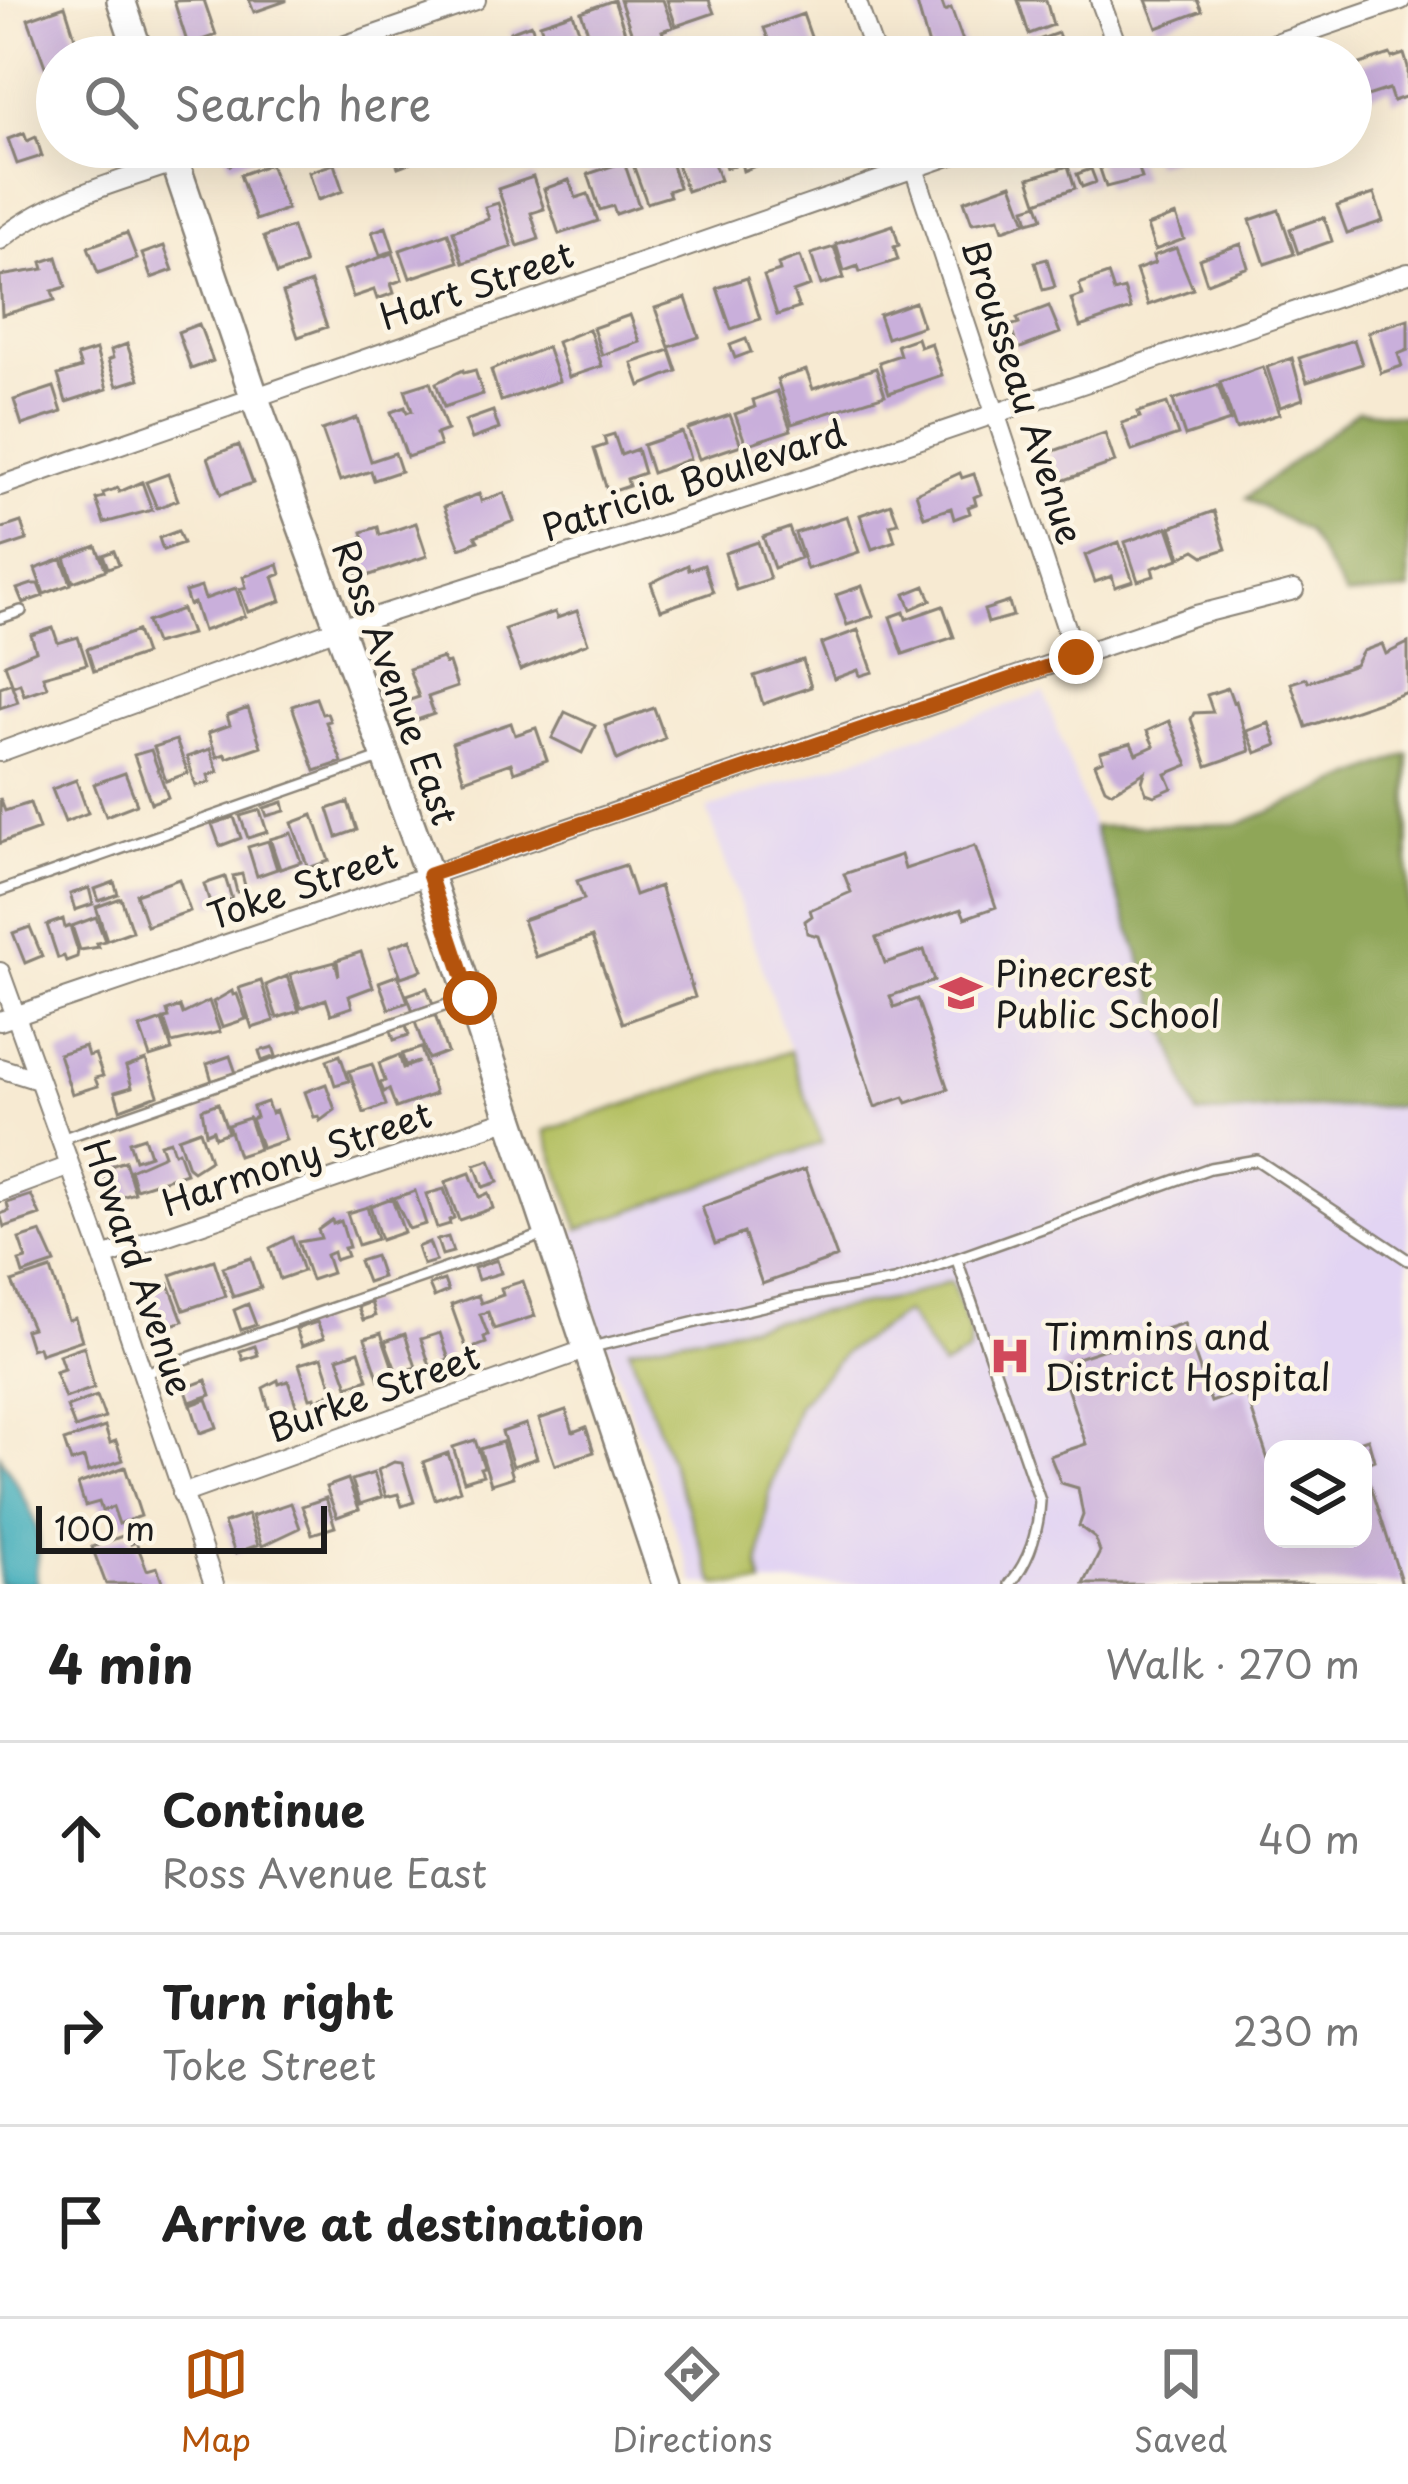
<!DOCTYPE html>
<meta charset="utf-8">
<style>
body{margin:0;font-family:"Playpen Sans",sans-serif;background:#f6f6f6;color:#222}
.controls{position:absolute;right:36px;bottom:36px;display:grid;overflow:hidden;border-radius:24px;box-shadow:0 12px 48px #0002}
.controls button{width:108px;height:108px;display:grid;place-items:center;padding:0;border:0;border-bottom:3px solid #e0e0e0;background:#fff;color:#222;font:60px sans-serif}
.scale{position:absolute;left:36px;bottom:30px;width:291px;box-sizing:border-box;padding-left:12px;border:6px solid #1c1c1c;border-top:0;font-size:33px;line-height:42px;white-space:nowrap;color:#1c1c1c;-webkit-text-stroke:9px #fcf5e5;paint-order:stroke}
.stop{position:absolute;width:36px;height:36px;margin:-27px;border:9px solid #b45309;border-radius:50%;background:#fff}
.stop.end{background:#b45309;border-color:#fff;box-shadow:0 3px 12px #0008}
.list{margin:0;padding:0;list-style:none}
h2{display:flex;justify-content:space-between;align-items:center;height:156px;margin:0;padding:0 48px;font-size:51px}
h2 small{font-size:39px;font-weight:400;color:#767676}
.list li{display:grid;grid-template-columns:78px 1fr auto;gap:36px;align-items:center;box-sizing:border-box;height:192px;padding:0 48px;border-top:3px solid #e0e0e0}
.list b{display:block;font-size:45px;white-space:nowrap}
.list p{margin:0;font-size:39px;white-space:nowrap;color:#767676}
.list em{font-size:39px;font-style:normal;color:#767676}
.icon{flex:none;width:66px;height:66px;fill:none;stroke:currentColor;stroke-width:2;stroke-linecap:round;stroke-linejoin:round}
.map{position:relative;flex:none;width:1408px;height:1584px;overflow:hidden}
.search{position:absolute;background:#fff;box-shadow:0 12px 48px #0002;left:36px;right:36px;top:36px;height:132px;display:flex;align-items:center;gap:30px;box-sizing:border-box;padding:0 42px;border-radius:66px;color:#767676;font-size:45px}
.sheet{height:732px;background:#fff}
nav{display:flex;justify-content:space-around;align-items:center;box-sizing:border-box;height:168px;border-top:3px solid #e0e0e0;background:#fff;font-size:33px;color:#767676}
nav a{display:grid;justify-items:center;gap:6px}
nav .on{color:#b45309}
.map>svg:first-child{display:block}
</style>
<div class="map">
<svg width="1408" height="1584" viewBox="0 0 1408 1584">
<rect width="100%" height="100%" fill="#fcf5e5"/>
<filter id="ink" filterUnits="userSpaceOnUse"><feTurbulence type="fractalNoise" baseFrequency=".00833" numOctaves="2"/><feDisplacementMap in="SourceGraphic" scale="24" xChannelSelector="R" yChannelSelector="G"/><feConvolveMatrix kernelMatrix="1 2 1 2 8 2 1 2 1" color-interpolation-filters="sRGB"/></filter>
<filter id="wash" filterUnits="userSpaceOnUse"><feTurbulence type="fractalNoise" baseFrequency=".004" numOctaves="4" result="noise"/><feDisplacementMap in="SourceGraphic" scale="48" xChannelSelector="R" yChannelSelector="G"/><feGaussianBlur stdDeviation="2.7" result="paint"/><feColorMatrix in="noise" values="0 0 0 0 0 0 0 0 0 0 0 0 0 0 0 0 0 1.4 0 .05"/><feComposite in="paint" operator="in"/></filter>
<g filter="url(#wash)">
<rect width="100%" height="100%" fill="#f7ead2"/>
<path fill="#e2d4f3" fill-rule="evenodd" d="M1044 693 1197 1115 1408 1106V1584H695L566 1234 822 1143 707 809ZM1273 1449H1363V1539H1273Z"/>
<path fill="#b4c062" stroke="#686e3f" stroke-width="3" d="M790 1051 822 1143 579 1229 545 1131Z
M951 1281 970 1332 969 1352 942 1367 906 1312 845 1352 798 1405 769 1493 759 1568 762 1584H715L629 1348 904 1297Z"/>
<path fill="#8fa658" stroke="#56613a" stroke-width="3" d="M1358 410 1408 416V591L1346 596 1306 531 1246 498Z
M1408 754V1106L1293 1108 1197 1115 1093 827 1240 824Z"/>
<path fill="#3cabba" stroke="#2c646b" stroke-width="3" d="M0 1455C15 1482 38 1513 39 1545 40 1560 33 1569 38 1584H0Z"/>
<g id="blocks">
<path fill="#c9afdb" d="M204 0 216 35 188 45 174 1Z
M249 0H286V1L254 12Z
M614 0 628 41 595 52 581 12Z
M620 0H663L673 27 662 31 666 42 649 48 645 36 634 40Z
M667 0H709L714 13 676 26Z
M916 0H941L945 11 951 8 968 55 932 57Z
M1018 0H1046L1053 25 1029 34Z
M1146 0H1197L1202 11 1157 28Z
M65 6 81 57H57V65L46 69 28 19Z
M573 13 588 57H551L540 24Z
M803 14 818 57H775L764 28Z
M531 24 543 57H507L504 49 515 46 510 32Z
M1058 33 1067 57H1023L1019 47Z
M487 44 491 57H466L465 51Z
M1390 54 1392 58 1404 54 1408 67V96L1393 101 1389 89 1355 100 1351 67Z
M24 133 27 141 36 137 42 156 17 164 8 139Z
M223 147H253L256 156 230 165Z
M390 147H418L422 158 398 167Z
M691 147H708L720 180 687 191 673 154Z
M719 147H757L763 163 743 171 741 163 726 168Z
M763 147H808V148L782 157 779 149 766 153Z
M1126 147H1132L1142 178 1106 187 1096 157Z
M1148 147H1201V148L1154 164Z
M667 150 679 187 668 191 670 196 647 203 632 162Z
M624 162 639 206 616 214 613 206 600 210 588 174Z
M270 164 287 209 256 220 240 175Z
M334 164 343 191 318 200 309 172Z
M1068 166 1075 188 1037 202 1029 178Z
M1091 169 1096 182 1082 187 1077 174Z
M533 177 544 209 531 213 539 239 518 246 498 189Z
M569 180 576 198 588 194 598 221 559 234 544 189Z
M1012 184 1026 222 1003 230 999 218 972 223 964 201Z
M1374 194 1383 221 1347 233 1337 206Z
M498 203 512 247 463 263 453 231 489 219 485 207Z
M1038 204 1043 218 1029 222 1025 208Z
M1279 210 1294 254 1265 264 1250 220Z
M1176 215 1184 239 1155 250 1147 226Z
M1324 217 1332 241 1298 253 1290 229Z
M893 225 899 245 894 247 898 260 860 272 858 266 844 271 836 244Z
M292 227 305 264 277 274 264 237Z
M386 227 394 251 380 255 372 232Z
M127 233 137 259 98 273 88 247Z
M448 233 458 262 410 278 400 250Z
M1241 244 1248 267 1207 283 1199 259Z
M164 246 173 270 151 278 142 254Z
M834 247 844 278 821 285 811 254Z
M1176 248 1193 289 1148 305 1136 270 1155 263 1153 256Z
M393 253 402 280 391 284 394 293 377 299 374 290 353 297 344 270Z
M800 256 810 286 793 292 799 308 777 315 764 276 780 271 778 264Z
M57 257 66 287 52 291 55 300 2 315 0 276 44 269 42 262Z
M1047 259 1055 287 1043 290 1035 262Z
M1108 274 1114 292 1124 289 1131 309 1080 327 1071 299 1083 295 1079 284Z
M747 278 760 319 731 329 717 288Z
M311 283 327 327 298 337 283 293Z
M686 298 699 337 669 347 655 308Z
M915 302 923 326 887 338 879 315Z
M1049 306 1060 333 1018 349 1010 326 1019 323 1017 318Z
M630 315 640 342 602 355 593 328Z
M1408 319V350L1398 354 1402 366 1381 373 1368 332Z
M199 324 213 361 191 369 178 332Z
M589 329 602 366 569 377 557 342Z
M917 338 920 347 931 343 942 375 889 393 879 362 900 355 897 345Z
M746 339 751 352 735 358 730 345Z
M1354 340 1362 364 1307 382 1299 358Z
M127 344 139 379 117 386 108 360 113 358 111 350Z
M547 347 559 381 501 401 491 370Z
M96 350 107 389 66 402 58 375 81 368 77 356Z
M670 350 677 371 640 386 632 363Z
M1292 358 1303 399 1280 407 1267 367Z
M1263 367 1279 414 1236 429 1220 382Z
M876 368 885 395 792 424 777 379 806 370 813 389Z
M463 370 464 373 475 370 483 394 444 407 436 383Z
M430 382 447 430 436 434 440 446 407 457 391 412 405 407 407 413 412 411 405 390Z
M1218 385 1230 421 1185 436 1173 400Z
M54 387 62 412 22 425 14 400Z
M777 391 791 430 746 445 735 414 755 407 753 400Z
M1167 403 1178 435 1132 451 1122 423 1140 417 1138 412Z
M493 411 499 429 472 439 465 421Z
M730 415 741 445 699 459 688 429Z
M357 418 371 461 395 453 401 471 374 480 371 471 340 481 322 430Z
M682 432 690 459 652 473 643 445Z
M1105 433 1115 462 1059 482 1048 453Z
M614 434 621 455 637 449 644 473 627 479 629 486 608 493 594 449 606 445 604 437Z
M239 445 253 483 221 494 208 457Z
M960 473 962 478 974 474 981 494 974 497 976 504 968 507 970 513 954 519 951 508 924 517 916 493Z
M168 474 178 500 157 508 146 482Z
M142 482 152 510 104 523 96 499 104 497 103 493 118 488 119 492Z
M504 493 514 521 475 536 478 541 460 548 444 507 479 494 481 501Z
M891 504 898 523 890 525 895 541 872 549 860 515Z
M1214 511 1226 549 1204 556 1195 550 1181 557 1171 527Z
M847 516 859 552 807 569 795 533Z
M21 522 27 540 0 549V529Z
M416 523 427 556 358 579 347 548 365 542 362 532 378 527 380 535Z
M1168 527 1179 559 1152 568 1154 576 1138 581 1125 542Z
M789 528 800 558 774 568 763 537Z
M178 531 183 543 163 550 159 538Z
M758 542 770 579 736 590 725 553Z
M1119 542 1133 581 1115 587 1112 576 1095 582 1085 555Z
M96 546 106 570 73 582 65 558Z
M114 551 119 564 108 568 103 555Z
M62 559 71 584 44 594 35 569Z
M278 564 281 574 273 577 281 601 248 612 240 589 246 587 243 577Z
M688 565 689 570 704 565 713 592 661 610 651 583Z
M32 584H38L43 596 23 603 17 589Z
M862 586 873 616 847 625 836 595Z
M925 586 931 600 911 609 905 594Z
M201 587 205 599 236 588 245 616 203 631 194 603 189 605 185 592Z
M1009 602 1013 616 988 623 984 610Z
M943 606 954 637 903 654 890 617 904 612 906 619Z
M182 609 191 634 155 644 147 622Z
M577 611 588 643 520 670 505 629 555 612 557 618Z
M53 628 58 643 78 637 87 664 43 676 47 687 24 695 20 683 13 686 5 664 36 651 31 635Z
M858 630 873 672 860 676 858 670 834 679 821 644Z
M137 631 145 654 94 671 87 649Z
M1408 643V692L1306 727 1291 683 1306 678 1308 682 1355 665 1363 651 1382 644 1386 654Z
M442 658 445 664 449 663 457 687 428 697 434 714 414 721 407 701 419 697 409 669Z
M803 660 811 687 763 704 754 676Z
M11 683 18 702 0 708V687Z
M1228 688 1233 702 1236 701 1250 751 1207 766 1191 719 1194 713 1213 712 1207 695Z
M316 698 322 714 327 713 330 721 326 722 342 762 315 771 292 706Z
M248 708 261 746 227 758 225 754 217 757 208 733 230 725 227 716Z
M654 708 665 738 617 760 605 726Z
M565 712 595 726 582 753 552 738Z
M1169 721 1188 765 1166 774 1172 788 1154 796 1146 793 1142 782 1145 772 1112 792 1105 788 1095 764 1103 760 1100 752 1131 743 1136 754 1154 746 1147 731Z
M511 723 515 735 536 728 547 760 514 772 511 763 464 780 452 743Z
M1269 723 1277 745 1256 753 1247 731Z
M176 740 188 773 166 781 154 747Z
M210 749 218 772 208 775 210 782 196 786 187 757Z
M151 750 168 797 151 803 134 755Z
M125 773 137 804 106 816 94 784Z
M76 780 88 813 65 822 52 789Z
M0 798 5 811 30 803 39 829 0 843Z
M283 802 285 811 267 816 264 808Z
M348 802 357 830 337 837 328 809Z
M260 810 267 832 248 838 240 816Z
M313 815 329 861 308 868 292 823Z
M234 817 241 838 220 846 212 824Z
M291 833 301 862 280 869 270 839Z
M268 841 277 869 257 876 248 847Z
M975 846 996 907 965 918 961 909 876 938 885 963 924 950 934 981 890 996 894 1007 917 999 948 1089 907 1103 904 1097 875 1107 818 936 807 933 805 921 812 916 810 910 851 892 844 874 901 855 905 869Z
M625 865 635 895 660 886 695 997 623 1023 592 937 536 957 523 920 584 899 577 881Z
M242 874 246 890 237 892 233 876Z
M225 877 232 899 211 906 204 884Z
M179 879 190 911 147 926 136 894Z
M114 882 118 894 99 901 95 889Z
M89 888 93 904 75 910 70 894Z
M121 898 132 931 107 940 96 907Z
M96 917 105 941 97 943 99 947 80 950 72 926Z
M63 919 65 928 70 926 78 951 77 957 66 961 64 956 58 958 47 925Z
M30 927 42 956 25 963 13 933Z
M411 939 422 970 401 977 390 947Z
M361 952 373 987 349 996 352 1007 331 1014 326 999 301 1008 290 974 335 962 339 976 337 960Z
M398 975 408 1002 389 1009 379 982Z
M287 976 299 1011 277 1018 266 985Z
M261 981 274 1021 252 1028 239 988Z
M427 988 433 1004 413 1011 407 995Z
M232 991 233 995 237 994 246 1019 222 1027 213 1002Z
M209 1001 220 1032 172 1043 164 1019 169 1018 167 1011 180 1006 183 1014Z
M435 1015 447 1052 428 1059 415 1022Z
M162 1020 172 1050 150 1057 140 1028Z
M406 1025 409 1035 394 1040 391 1030Z
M85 1046 88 1056 95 1054 103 1076 95 1078 98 1086 72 1094 59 1054Z
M273 1047 276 1056 262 1061 259 1051Z
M421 1048 435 1094 396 1108 389 1089 384 1092 380 1083 385 1081 379 1063 399 1055 403 1068 419 1062 405 1065 402 1054Z
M340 1055 349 1081 335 1085 327 1060Z
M230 1056 236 1073 212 1081 207 1064Z
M146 1060 158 1095 120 1109 115 1092 132 1087 126 1067Z
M372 1064 386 1105 364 1113 349 1071Z
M326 1084 335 1110 320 1121 319 1116 314 1117 305 1092Z
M267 1102 271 1113 276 1111 286 1140 262 1148 251 1119 256 1117 253 1107Z
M218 1103 228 1132 215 1137 213 1130 206 1133 202 1109Z
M249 1118 259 1149 238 1156 228 1125Z
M200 1130 210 1160 193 1171 188 1167 178 1138Z
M144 1137 150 1155 135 1160 129 1142Z
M170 1141 174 1153 178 1151 186 1173 136 1189 130 1170 164 1155 160 1144Z
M490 1160 498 1182 483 1187 475 1165Z
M125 1161 135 1193 112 1200 102 1169Z
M805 1169 837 1257 762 1284 744 1233 715 1244 702 1207Z
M470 1173 479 1197 488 1193 493 1208 459 1220 445 1182Z
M444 1189 454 1218 449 1220 450 1224 437 1228 426 1194Z
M415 1191 426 1224 409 1229 394 1198Z
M31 1195 40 1215 4 1227 0 1214 9 1211 7 1203Z
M392 1198 404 1232 381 1240 370 1206Z
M367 1207 377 1239 358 1245 347 1213Z
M332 1220 333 1224 341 1221 349 1247 344 1248 347 1256 335 1260 333 1252 326 1255 332 1273 311 1280 298 1242 321 1238 318 1230Z
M41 1232 55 1263 23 1274 19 1261 26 1259 19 1239Z
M292 1237 303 1271 280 1279 270 1248Z
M448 1237 453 1252 442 1255 437 1240Z
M429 1242 436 1261 423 1265 417 1247Z
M375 1256 382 1277 367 1282 359 1261Z
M251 1258 261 1288 233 1297 223 1267Z
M214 1260 226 1296 184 1310 171 1275Z
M497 1260 501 1273 478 1280 474 1268Z
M51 1269 68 1320 75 1318 82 1340 40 1354 38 1347 31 1349 25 1330 32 1328 12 1282Z
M444 1280 448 1291 434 1297 429 1285Z
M523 1281 535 1316 494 1329 488 1312 480 1314 488 1335 484 1337 486 1343 467 1350 451 1305 478 1295 481 1303 503 1295 501 1288Z
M169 1284 183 1321 160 1330 147 1291Z
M371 1302 375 1316 363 1320 358 1307Z
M248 1304 256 1325 241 1330 234 1310Z
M317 1322 324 1338 302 1346 296 1329Z
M1184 1323 1211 1402 1245 1390 1273 1475V1539H1363V1449L1341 1448 1368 1439 1374 1460 1364 1464 1402 1584H1084L1100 1552 1095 1538 1079 1526 1083 1515 1078 1488 1061 1483 1050 1456 1086 1444 1059 1364Z
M381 1333 395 1374 379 1380 365 1338Z
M440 1333 449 1359 430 1366 421 1339Z
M405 1334 416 1367 397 1373 385 1341Z
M84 1346 94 1388 65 1398 55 1372 64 1369 59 1355Z
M255 1346 258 1355 243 1360 240 1351Z
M359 1351 368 1379 348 1386 338 1358Z
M322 1357 333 1391 316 1401 315 1397 310 1398 299 1364Z
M206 1380 211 1395 190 1402 185 1388Z
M278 1380 279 1384 288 1381 297 1408 271 1416 263 1388Z
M97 1396 105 1418 75 1428 67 1407Z
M207 1399 217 1427 200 1433 191 1405Z
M566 1410 573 1432 586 1427 594 1452 555 1465 539 1419Z
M526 1424 537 1458 513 1466 502 1432Z
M105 1427 110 1443 116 1441 123 1460 88 1472 84 1458 71 1462 64 1441Z
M475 1440 484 1467 480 1468 483 1475 464 1481 453 1447Z
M502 1442 513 1477 491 1484 480 1449Z
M448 1453 460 1490 435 1499 423 1462Z
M394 1462 402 1463 414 1502 402 1506 398 1494 386 1497 378 1470Z
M125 1467 141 1516 119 1524 113 1507 102 1511 99 1502 85 1506 78 1484Z
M374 1473 382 1497 360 1504 352 1480Z
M348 1479 359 1509 337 1517 326 1487Z
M326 1498 335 1527 312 1534 302 1506Z
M291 1503 300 1528 262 1546 252 1516Z
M248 1515 258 1545 235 1553 224 1523Z
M128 1534 131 1544 136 1542 147 1570 157 1567 163 1584H106L92 1547Z"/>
</g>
</g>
<g filter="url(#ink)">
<use href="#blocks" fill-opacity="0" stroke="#8a8377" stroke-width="3"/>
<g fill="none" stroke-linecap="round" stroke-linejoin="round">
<g stroke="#8a8377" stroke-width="14">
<path id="service" d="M0 618 21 611
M0 891 380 758
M61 1139 464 999
M957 1260 1040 1501C1038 1533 1030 1560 1010 1584
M592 1347 792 1299 894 1281 1210 1168 1257 1160 1408 1260
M142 1374 543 1235"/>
</g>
<g stroke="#8a8377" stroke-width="22">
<path id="minor" d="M856 0 876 57
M1100 0 1121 57
M311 57 476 0
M1235 57 1401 0
M907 147 1076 657
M0 240C50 199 115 183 176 162
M0 486 975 147
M0 752 340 628 774 489 1408 273
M0 972 103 1257 214 1584
M0 1021 1196 615 1294 590
M0 1068 38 1080
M0 1192 70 1166
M103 1257 510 1119
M182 1494 587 1349"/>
</g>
<g stroke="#8a8377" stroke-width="32">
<path id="secondary" d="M121 0 140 57
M170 147 254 396 429 875 666 1584"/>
</g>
<use href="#service" stroke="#fff" stroke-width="9"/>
<use href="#minor" stroke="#fff" stroke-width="18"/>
<use href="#secondary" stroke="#fff" stroke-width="27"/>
</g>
</g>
<g fill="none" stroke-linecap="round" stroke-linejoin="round" filter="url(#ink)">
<path stroke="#b45309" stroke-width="15" d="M470 998 429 875 1076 657"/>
</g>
<defs>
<g id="school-bare" transform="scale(3.24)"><path d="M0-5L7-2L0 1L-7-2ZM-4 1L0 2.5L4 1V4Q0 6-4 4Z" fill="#d1495b" stroke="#fcf5e5" stroke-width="2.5" paint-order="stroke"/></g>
<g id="hospital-bare" transform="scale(3.24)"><path d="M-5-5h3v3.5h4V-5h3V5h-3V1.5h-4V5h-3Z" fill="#d1495b" stroke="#fcf5e5" stroke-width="2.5" paint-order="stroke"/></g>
</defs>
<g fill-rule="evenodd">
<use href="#school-bare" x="961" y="993"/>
<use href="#hospital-bare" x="1010" y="1356"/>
</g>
<g text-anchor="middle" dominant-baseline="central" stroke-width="9" stroke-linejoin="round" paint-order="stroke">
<g font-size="36" fill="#1c1c1c" stroke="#fcf5e5">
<text transform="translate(476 284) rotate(-19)">Hart Street</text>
<text transform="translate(1024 391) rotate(72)">Brousseau Avenue</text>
<text transform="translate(693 479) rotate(-18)">Patricia Boulevard</text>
<text transform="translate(397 682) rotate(70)">Ross Avenue East</text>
<text transform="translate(302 884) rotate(-19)">Toke Street</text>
<text transform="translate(296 1157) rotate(-19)">Harmony Street</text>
<text transform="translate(140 1267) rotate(71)">Howard Avenue</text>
<text transform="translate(373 1391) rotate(-20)">Burke Street</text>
</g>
<g font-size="36" fill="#1c1c1c" stroke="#fcf5e5" text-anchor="start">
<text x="995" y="972">Pinecrest<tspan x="995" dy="41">Public School</tspan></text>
<text x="1044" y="1335">Timmins and<tspan x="1044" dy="41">District Hospital</tspan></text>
</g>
</g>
</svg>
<div class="controls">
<button><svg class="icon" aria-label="layers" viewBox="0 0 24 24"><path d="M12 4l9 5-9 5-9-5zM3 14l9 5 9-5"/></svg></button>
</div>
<div class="scale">100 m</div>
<div class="stop" style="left:470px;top:998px"></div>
<div class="stop end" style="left:1076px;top:657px"></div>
<div class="search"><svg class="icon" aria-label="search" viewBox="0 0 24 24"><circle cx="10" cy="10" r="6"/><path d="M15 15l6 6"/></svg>Search here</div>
</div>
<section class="sheet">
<h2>4 min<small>Walk · 270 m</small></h2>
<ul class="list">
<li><svg class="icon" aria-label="ahead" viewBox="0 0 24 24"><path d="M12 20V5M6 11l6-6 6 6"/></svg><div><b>Continue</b><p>Ross Avenue East</p></div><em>40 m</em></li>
<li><svg class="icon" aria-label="right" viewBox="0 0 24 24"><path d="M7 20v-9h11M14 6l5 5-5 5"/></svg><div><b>Turn right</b><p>Toke Street</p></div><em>230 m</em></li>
<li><svg class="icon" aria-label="arrive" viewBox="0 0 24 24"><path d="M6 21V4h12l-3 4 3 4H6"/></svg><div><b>Arrive at destination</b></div></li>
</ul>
</section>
<nav>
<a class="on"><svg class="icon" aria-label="map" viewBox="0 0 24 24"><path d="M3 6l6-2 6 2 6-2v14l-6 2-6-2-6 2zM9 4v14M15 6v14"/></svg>Map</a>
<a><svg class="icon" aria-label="directions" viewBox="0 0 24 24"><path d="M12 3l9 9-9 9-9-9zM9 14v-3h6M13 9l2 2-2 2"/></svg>Directions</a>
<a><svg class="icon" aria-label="saved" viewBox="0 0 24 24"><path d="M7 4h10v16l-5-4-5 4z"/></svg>Saved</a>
</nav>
